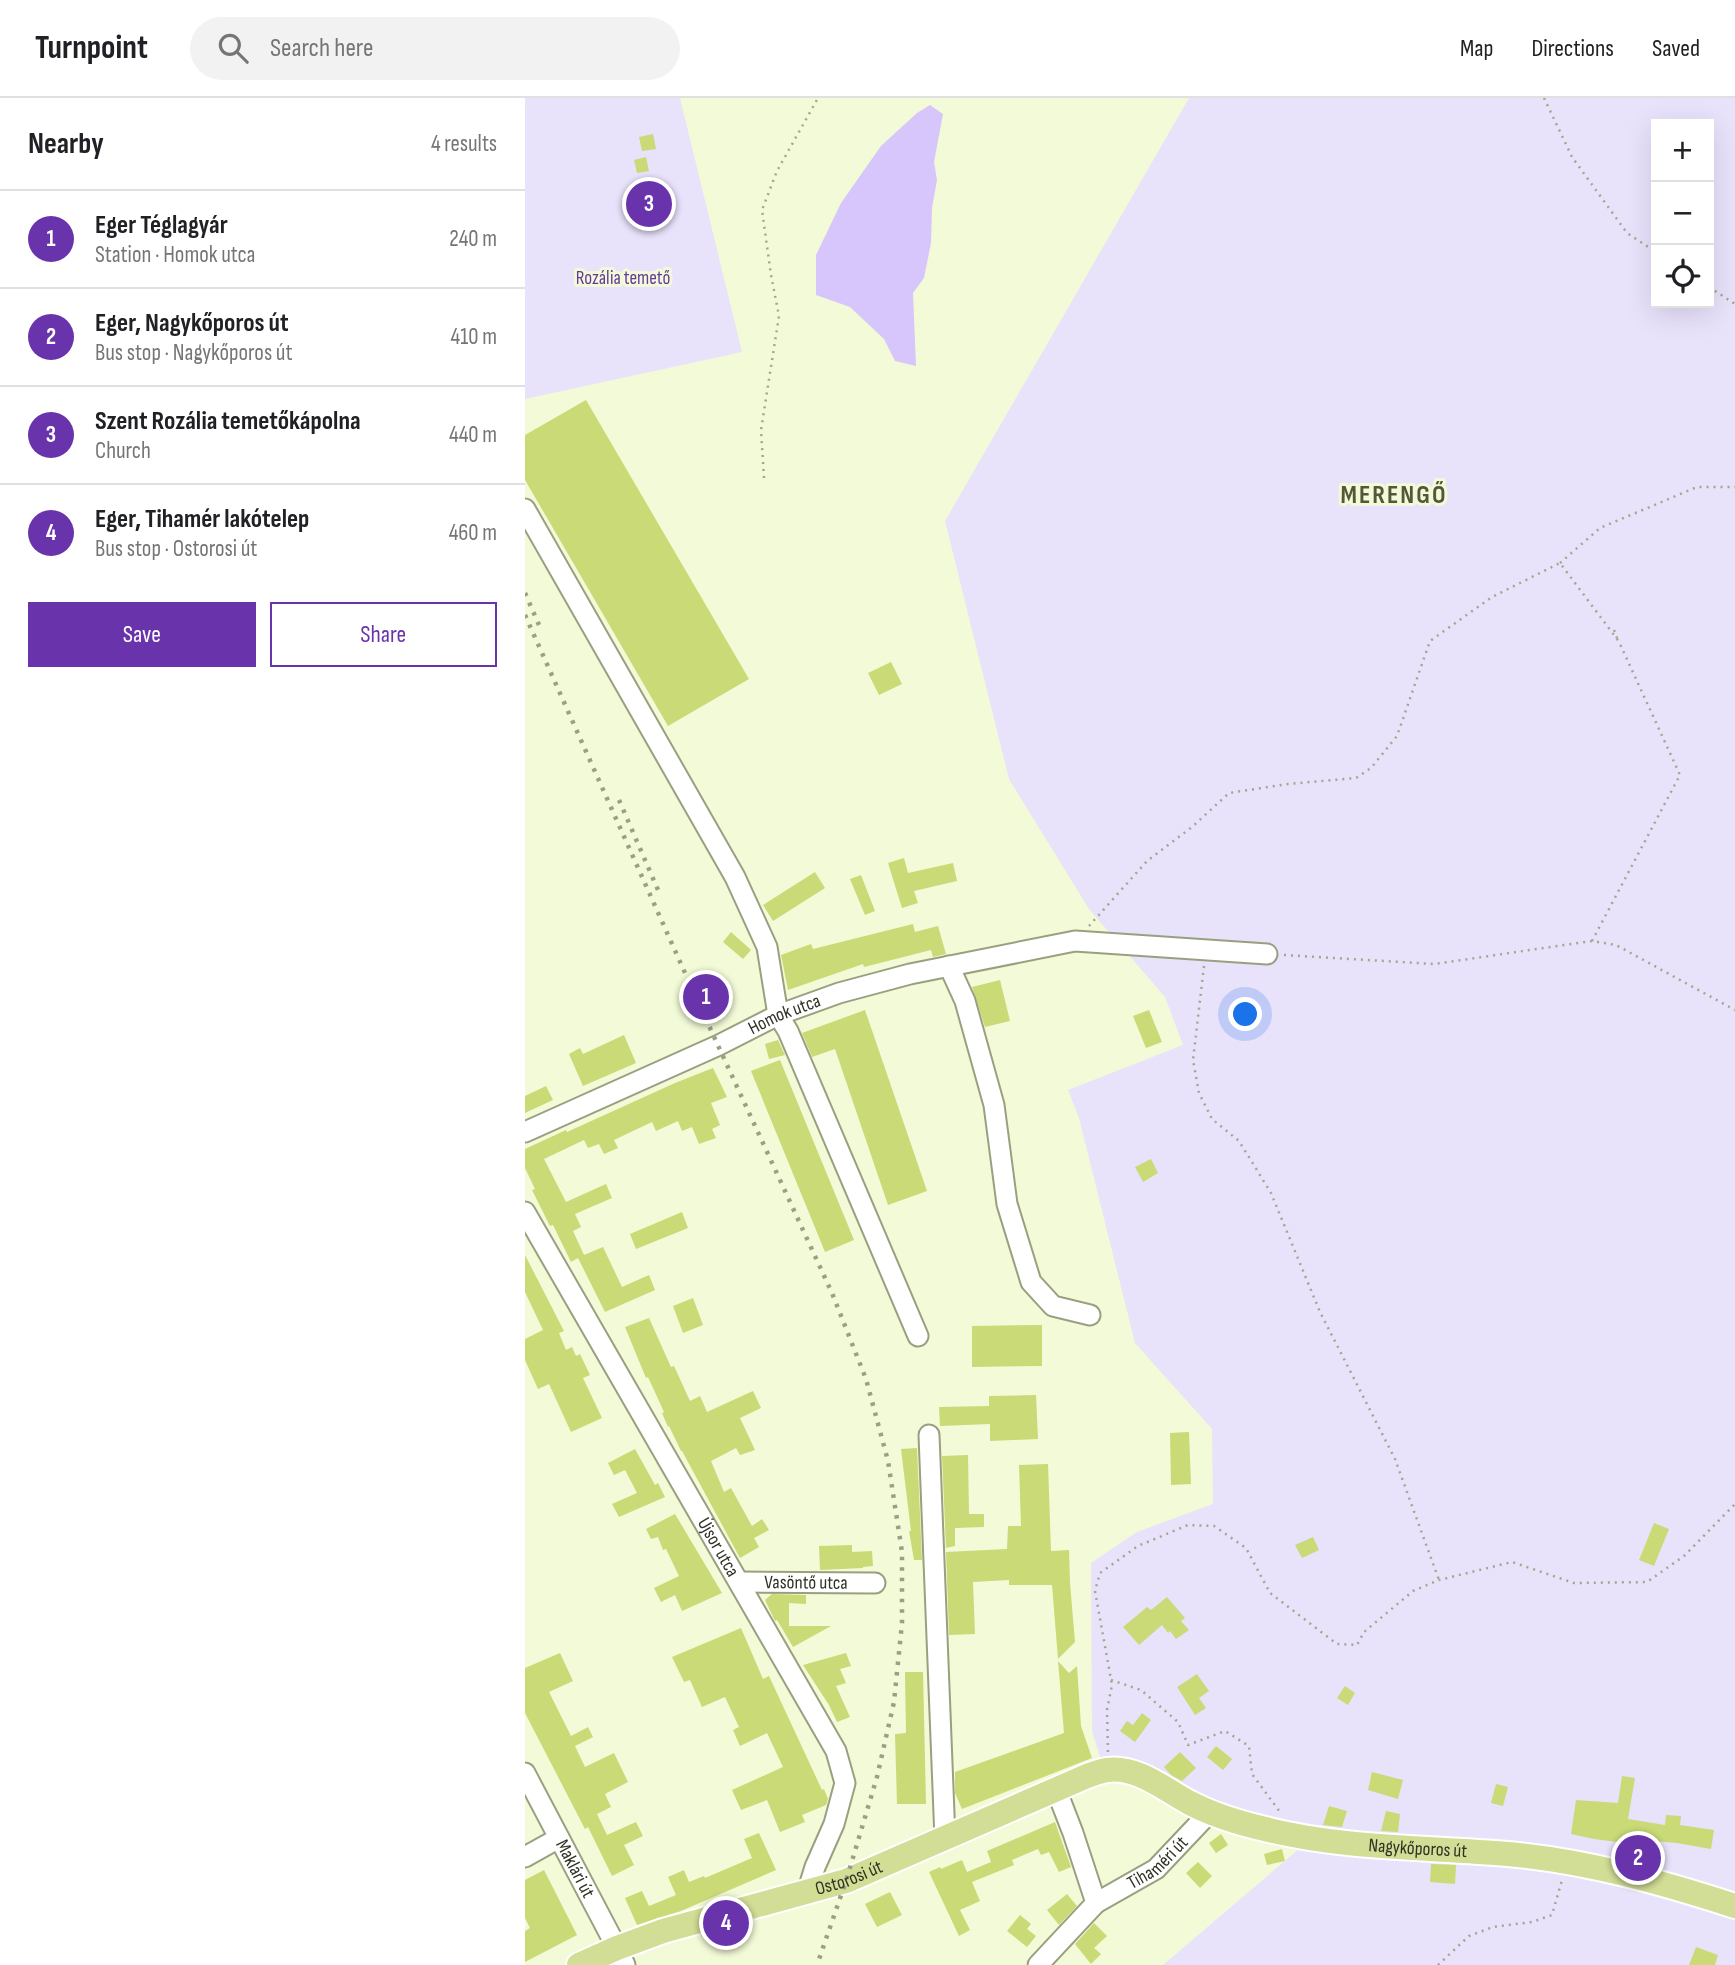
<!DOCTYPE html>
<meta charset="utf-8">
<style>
body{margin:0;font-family:"Sofia Sans Condensed",sans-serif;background:#f2f2f2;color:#202124}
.controls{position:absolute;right:21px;top:21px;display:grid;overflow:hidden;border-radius:0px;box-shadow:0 7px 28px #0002}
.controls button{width:63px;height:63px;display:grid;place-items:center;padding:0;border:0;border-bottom:2px solid #e0e0e0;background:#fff;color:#202124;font:35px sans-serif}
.you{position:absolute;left:721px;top:917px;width:24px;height:24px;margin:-18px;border:5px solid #fff;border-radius:50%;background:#1a73e8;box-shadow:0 0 0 10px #1a73e833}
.badge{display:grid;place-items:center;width:46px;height:46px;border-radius:50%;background:#6934ab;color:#fff;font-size:23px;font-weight:700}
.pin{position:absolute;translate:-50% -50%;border:4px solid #fff;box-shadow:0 2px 7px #0006}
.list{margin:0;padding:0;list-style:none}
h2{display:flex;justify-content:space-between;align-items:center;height:91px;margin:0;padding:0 28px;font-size:30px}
h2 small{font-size:23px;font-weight:400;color:#757577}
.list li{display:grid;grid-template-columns:46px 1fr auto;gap:21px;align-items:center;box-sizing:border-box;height:98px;padding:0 28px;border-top:2px solid #e0e0e0}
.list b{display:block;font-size:26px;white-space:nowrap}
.list p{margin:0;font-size:23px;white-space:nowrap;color:#757577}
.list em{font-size:23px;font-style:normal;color:#757577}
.actions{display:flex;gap:14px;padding:21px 28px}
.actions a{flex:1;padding:16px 0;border:2px solid #6934ab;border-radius:0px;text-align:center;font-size:24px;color:#6934ab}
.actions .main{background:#6934ab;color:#fff}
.icon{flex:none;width:38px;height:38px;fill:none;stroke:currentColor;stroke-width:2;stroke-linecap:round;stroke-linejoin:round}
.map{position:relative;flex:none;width:1210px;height:1867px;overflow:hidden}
header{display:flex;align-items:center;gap:42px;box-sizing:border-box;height:98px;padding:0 35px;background:#fff;border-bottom:2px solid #e0e0e0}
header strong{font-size:33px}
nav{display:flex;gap:38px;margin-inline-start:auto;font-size:24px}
.search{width:490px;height:63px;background:#f2f2f2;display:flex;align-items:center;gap:18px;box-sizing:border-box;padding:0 24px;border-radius:38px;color:#757577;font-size:26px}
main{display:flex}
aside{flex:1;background:#fff}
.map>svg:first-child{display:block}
</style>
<header>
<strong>Turnpoint</strong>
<div class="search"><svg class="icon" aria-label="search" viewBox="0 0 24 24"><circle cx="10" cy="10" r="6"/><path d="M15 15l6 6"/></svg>Search here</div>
<nav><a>Map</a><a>Directions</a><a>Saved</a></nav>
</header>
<main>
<aside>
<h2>Nearby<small>4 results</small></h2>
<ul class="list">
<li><span class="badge">1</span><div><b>Eger Téglagyár</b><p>Station · Homok utca</p></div><em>240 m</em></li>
<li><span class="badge">2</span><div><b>Eger, Nagykőporos út</b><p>Bus stop · Nagykőporos út</p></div><em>410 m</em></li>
<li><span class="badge">3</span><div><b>Szent Rozália temetőkápolna</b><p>Church</p></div><em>440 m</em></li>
<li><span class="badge">4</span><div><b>Eger, Tihamér lakótelep</b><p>Bus stop · Ostorosi út</p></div><em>460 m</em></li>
</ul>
<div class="actions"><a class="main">Save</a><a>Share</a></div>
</aside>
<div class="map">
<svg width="1210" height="1867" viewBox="0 0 1210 1867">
<rect width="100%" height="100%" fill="#f3fad7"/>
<path fill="#e9e2fb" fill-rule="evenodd" d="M0 0H155L217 254 0 301Z
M664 0H1210V1867H638L775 1750 576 1662 567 1633 566 1465 612 1434 688 1406 687 1331 610 1245 554 1020 543 992 658 947 640 899 564 811 484 681 420 423ZM1131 26H1184V205H1131Z"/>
<path fill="#d7c6fc" d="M405 7 418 16 409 64 412 82 407 110 406 145 399 180 388 195 391 268 370 263 359 241 325 209 291 197V157L316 105 356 48 392 15Z"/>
<path fill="#c9da76" d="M128 36 131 51 117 53 114 39Z
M121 59 124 73 112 75 109 62Z
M130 94 131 96 138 95 142 111 135 112V114L110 121 105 100Z
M61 302 224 581 143 628 0 382V337Z
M366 564 377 586 354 597 343 575Z
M379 760 383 775 428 765 432 783 389 793 393 805 377 810 363 765Z
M290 774 300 790 248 823 238 807Z
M336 777 350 813 340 817 325 781Z
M388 826 390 834 413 828 421 856 408 859 406 852 339 869 338 866 263 892 256 857 286 846 288 851Z
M206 834 226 852 218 861 198 844Z
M475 882 485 923 460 929 447 889Z
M340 912 402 1093 363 1107 310 951 287 959 277 935Z
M624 912 637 944 621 950 608 918Z
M99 937 111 965 58 988 44 956 55 950 58 956Z
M253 942 260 957 244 961 240 946Z
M255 962 329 1142 300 1154 226 973Z
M188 970 202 999 186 1005 195 1027 187 1031 191 1040 174 1046 167 1029 157 1033 153 1023 131 1033 127 1024 89 1042 93 1050 79 1056 74 1046 63 1050 59 1042 19 1061 41 1104 81 1086 87 1100 50 1116 56 1129 48 1133 59 1157 78 1149 97 1189 124 1177 130 1192 80 1214 53 1160 46 1164 28 1127 25 1128 7 1092 10 1091 0 1070V1051L41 1032 42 1034 150 985Z
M21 988 28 1002 0 1015V998Z
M626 1061 633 1075 618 1084 610 1069Z
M157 1114 163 1130 111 1151 105 1136Z
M0 1157 39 1233 34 1235 41 1252 47 1249 51 1258 55 1256 65 1277 58 1280 77 1320 46 1334 24 1286 13 1291 0 1262V1241L18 1232 0 1194Z
M168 1200 178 1227 158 1235 148 1208Z
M124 1220 146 1269 149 1268 165 1303 175 1298 182 1314 228 1293 236 1310 215 1320 230 1352 215 1357 211 1350 186 1363 199 1394 206 1390 227 1428 237 1421 244 1432 229 1440 234 1449 215 1460 157 1353H156L144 1328 143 1329 137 1315 139 1314 123 1279 121 1280 100 1229Z
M517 1227V1268L447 1269V1228Z
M511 1297 513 1341 465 1343V1326L415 1328 414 1309 464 1308V1298Z
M664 1334 666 1386 646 1387 645 1335Z
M392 1350 397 1462H389L384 1433H386L376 1351Z
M110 1351 130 1387 133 1385 140 1399 94 1419 87 1406 112 1395 100 1372 89 1377 83 1365Z
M443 1357 444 1416H459V1429L430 1430V1448L421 1450 417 1358Z
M523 1366 526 1453 544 1452 545 1485 550 1544 533 1561 527 1487H484V1482L448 1484 450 1536 424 1537 421 1454 482 1451 483 1428H496L494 1367Z
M150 1416 197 1495 157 1513 150 1497 136 1504 129 1490 154 1478 141 1451 138 1452 133 1439 126 1441 121 1431Z
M1129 1425 1144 1431 1129 1468 1114 1462Z
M788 1439 794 1452 777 1460 770 1447Z
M327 1447V1454L347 1453 348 1468 338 1469V1470L295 1472 294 1448Z
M247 1496 281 1497V1506L264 1505V1528H306L268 1549 252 1522 250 1523 240 1502Z
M642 1499 660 1520 656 1523 664 1532 651 1541 645 1533 643 1535 637 1527 614 1547 598 1529 622 1509 626 1512Z
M216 1530 238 1581 244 1578 297 1692 299 1691 303 1701 301 1707 277 1717 280 1724 255 1734 242 1702 216 1712 207 1692 258 1669 242 1635 215 1648 208 1632 214 1629 200 1599 177 1609 165 1582 159 1584 147 1559Z
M35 1555 48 1583 24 1594 46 1638 63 1629 68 1639 50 1648 60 1669 89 1655 103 1684 80 1696 86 1709 72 1716 82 1737 111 1724 118 1738 99 1747 109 1767 87 1778 63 1729 60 1731 0 1615V1570Z
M321 1555 326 1568 315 1571 321 1585 311 1588 325 1619 312 1624 304 1607 278 1567Z
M533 1563 544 1575 552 1568 556 1628 567 1660 437 1711 430 1695V1674L539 1635Z
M380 1574H398L401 1706H372L370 1636 381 1635Z
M672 1576 684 1593 674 1600 681 1610 670 1617 652 1589Z
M820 1588 830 1595 823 1607 812 1600Z
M617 1615 626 1622 610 1644 595 1633 602 1623 608 1627Z
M691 1648 707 1661 698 1672 682 1659Z
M655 1654 671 1670 657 1683 646 1677 639 1669Z
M847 1674 878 1682 873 1701 843 1692Z
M1097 1678 1110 1680 1103 1721 1140 1727 1141 1717 1156 1718 1155 1727 1189 1732 1186 1751 1152 1745 1117 1742 1116 1747 1069 1741 1046 1736 1051 1702 1093 1705Z
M971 1686 983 1689 978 1708 966 1705Z
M804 1708 822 1713 817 1729 798 1727Z
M861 1713 875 1716 873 1734 856 1733Z
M530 1724 546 1769 534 1774 524 1754 516 1757 513 1751 487 1762 489 1767 447 1784 455 1803 435 1812 445 1832 434 1838 404 1774 415 1769 416 1771 437 1762 442 1774 466 1764 462 1753Z
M234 1735 251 1772 156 1813 112 1827 100 1800 117 1793 124 1808 151 1797 143 1779 159 1772 164 1784 179 1778 180 1780 227 1760 219 1741Z
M696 1736 703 1747 691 1755 684 1745Z
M757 1751 760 1763 742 1767 739 1756Z
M673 1764 687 1778 675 1790 661 1775Z
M906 1766 931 1767 930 1786 905 1784Z
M19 1772 52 1837 0 1864V1833L5 1830 0 1820V1782Z
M365 1794 377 1817 352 1829 340 1806Z
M542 1796 552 1808 534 1827 522 1812Z
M495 1817 506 1826 502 1831 511 1838 502 1849 482 1833Z
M569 1825 582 1838 569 1850 576 1856 566 1866 550 1846Z
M1171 1849 1193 1857 1190 1867H1164Z"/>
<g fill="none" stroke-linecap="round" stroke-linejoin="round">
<g stroke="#99a080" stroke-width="23">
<g id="minor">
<path d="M0 411 210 779 242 849 253 917 263 933 393 1238"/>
<path d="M424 868 440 903 469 1007 482 1106 506 1184 528 1208 565 1217"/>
<path id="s1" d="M0 1034 194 947 253 917 314 895 385 876 550 843 742 856"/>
<path id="s2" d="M0 1114 311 1653 320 1685 309 1726 290 1769 282 1795"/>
<path d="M404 1337 420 1741"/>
<path id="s3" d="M215 1484 350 1485"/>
<path id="s4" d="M0 1675 92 1850 100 1867"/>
<path d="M0 1759 34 1740"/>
<path id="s5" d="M571 1805 631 1771 685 1714"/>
<path d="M513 1867 571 1805 548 1735 531 1691"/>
</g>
</g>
<g stroke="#fff" stroke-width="28">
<g id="major">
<path id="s6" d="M54 1867 92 1850 138 1833 321 1783 562 1678C568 1676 575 1673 582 1672 613 1668 640 1692 665 1705 688 1717 714 1725 740 1731 819 1751 901 1749 983 1756 1061 1763 1136 1784 1210 1808"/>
</g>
</g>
<path stroke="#a2a78d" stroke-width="2.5" stroke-dasharray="2 5" stroke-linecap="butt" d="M1019 0 1047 59 1102 135 1131 154
M1184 189 1210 206
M239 380 236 332 254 218 246 177 237 112 252 73 293 0
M1035 465 1075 430 1172 389H1210
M1089 532 1092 540
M564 828 622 763 667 729 704 695 763 686 831 680 846 670 872 638 905 543 967 499 1035 465 1095 545
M1067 843 1155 677 1095 546
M759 857 909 866 1067 843 1091 847 1210 912
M679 868 668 962 674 995 687 1021 714 1043 746 1095 795 1214 870 1361 914 1482
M586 1582 616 1592 653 1624 663 1647 700 1633 724 1648 727 1676 755 1714
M583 1654 582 1612 587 1587 570 1493 575 1475 613 1448 663 1427 689 1428 721 1450 745 1495 812 1546 832 1547 839 1534 888 1493 914 1482 987 1464 1049 1485 1122 1484 1159 1458 1210 1406
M913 1867 944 1838 968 1829 1007 1824 1027 1817 1037 1782"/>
<use href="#minor" stroke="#fff" stroke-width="19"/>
<use href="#major" stroke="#d2dd95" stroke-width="24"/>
<path stroke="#9aa086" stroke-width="4.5" stroke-dasharray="3.5 7" stroke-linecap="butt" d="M0 495 14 527
M0 517 173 904 307 1195 341 1281 363 1363 377 1454V1525L369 1604 352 1679 321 1783 292 1867
M94 702 133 792"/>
</g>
<g text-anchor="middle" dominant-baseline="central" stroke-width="6" stroke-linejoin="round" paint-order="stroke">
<g font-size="19" fill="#643a9e" stroke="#f3fad7">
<text x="98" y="180">Rozália temető</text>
</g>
<g font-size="19" fill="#2f3225" stroke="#f3fad7">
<text stroke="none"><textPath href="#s1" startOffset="285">Homok utca</textPath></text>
<text stroke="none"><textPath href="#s2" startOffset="387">Újsor utca</textPath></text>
<text stroke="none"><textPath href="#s3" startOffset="66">Vasöntő utca</textPath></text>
<text stroke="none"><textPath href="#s6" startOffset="889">Nagykőporos út</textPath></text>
<text stroke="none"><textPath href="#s5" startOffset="74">Tihaméri út</textPath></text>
<text stroke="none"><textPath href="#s4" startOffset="108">Maklári út</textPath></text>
<text stroke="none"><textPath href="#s6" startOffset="284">Ostorosi út</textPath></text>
</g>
<g font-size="26" font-weight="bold" letter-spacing="2" fill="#53583b" stroke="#f3fad7">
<text x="869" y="397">MERENGŐ</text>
</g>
</g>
</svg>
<div class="controls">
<button>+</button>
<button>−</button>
<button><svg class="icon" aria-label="locate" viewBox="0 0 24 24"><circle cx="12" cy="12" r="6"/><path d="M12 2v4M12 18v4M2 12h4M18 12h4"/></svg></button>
</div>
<div class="you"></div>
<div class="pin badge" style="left:181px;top:899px">1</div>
<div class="pin badge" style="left:1113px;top:1760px">2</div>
<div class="pin badge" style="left:124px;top:106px">3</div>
<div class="pin badge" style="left:201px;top:1825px">4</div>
</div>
</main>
